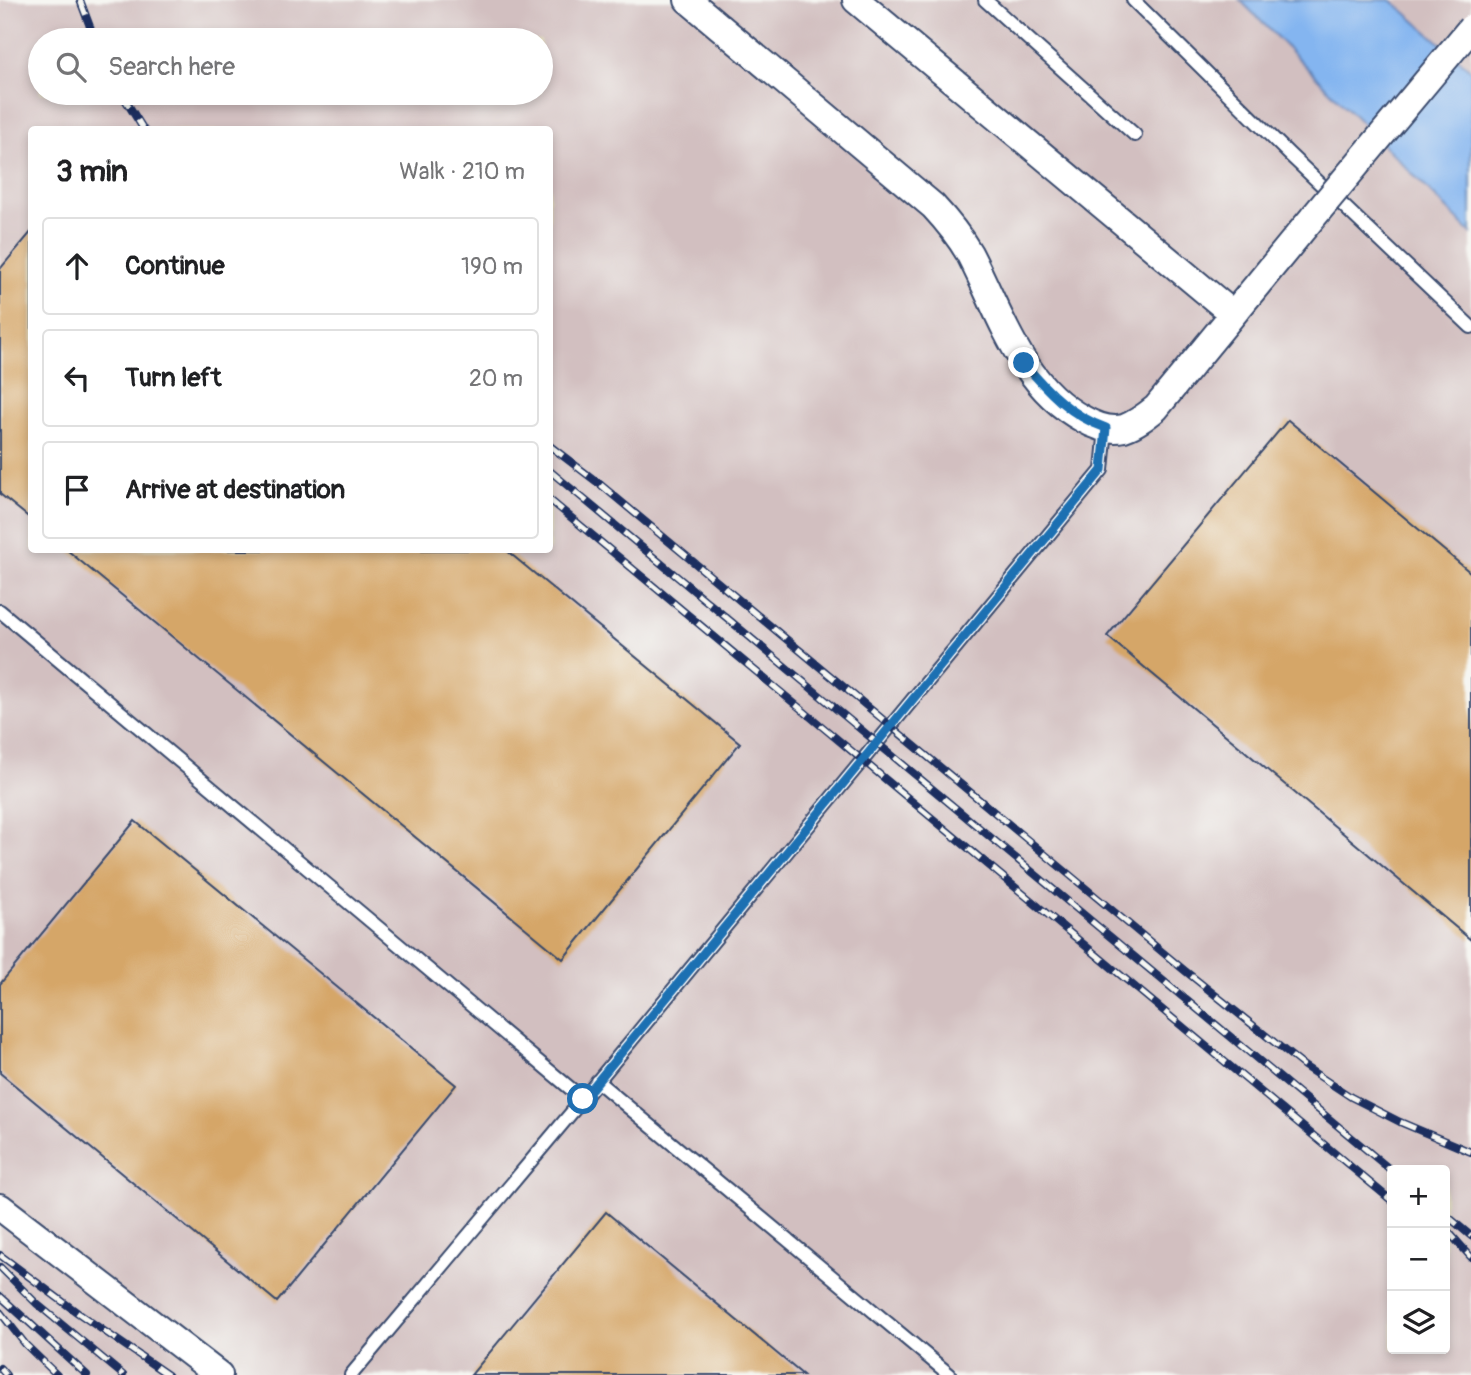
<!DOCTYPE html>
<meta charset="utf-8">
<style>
body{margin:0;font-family:Pangolin,sans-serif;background:#f2f2f2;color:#202124}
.controls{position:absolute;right:21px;bottom:21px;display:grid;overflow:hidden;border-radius:7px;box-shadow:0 4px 10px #0003}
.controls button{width:63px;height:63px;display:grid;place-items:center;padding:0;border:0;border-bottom:2px solid #e0e0e0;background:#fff;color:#202124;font:35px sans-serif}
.stop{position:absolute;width:21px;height:21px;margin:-16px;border:5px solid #1f6fb2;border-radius:50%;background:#fff}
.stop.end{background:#1f6fb2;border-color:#fff;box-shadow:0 2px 7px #0008}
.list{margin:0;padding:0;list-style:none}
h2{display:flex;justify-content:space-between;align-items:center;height:91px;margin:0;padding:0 28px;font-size:30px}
h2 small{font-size:23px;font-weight:400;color:#757577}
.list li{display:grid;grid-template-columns:46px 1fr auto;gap:21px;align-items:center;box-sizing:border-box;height:98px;margin:0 14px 14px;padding:0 14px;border:2px solid #e0e0e0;border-radius:7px}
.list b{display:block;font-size:26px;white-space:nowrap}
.list em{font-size:23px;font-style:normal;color:#757577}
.icon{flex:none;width:38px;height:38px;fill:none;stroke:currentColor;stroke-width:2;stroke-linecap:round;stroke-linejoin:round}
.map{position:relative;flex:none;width:1471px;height:1375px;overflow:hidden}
.search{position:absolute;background:#fff;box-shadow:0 4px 10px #0003;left:28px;top:28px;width:525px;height:77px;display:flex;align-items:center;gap:18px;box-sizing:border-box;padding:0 24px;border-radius:38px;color:#757577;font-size:26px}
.panel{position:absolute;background:#fff;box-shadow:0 4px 10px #0003;left:28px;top:126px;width:525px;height:427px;border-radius:7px}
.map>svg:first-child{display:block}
</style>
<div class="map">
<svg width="1471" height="1375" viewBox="0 0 1471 1375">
<rect width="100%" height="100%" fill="#f6f6f2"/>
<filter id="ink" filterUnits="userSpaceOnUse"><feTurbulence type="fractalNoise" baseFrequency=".0143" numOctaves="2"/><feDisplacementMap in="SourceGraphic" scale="14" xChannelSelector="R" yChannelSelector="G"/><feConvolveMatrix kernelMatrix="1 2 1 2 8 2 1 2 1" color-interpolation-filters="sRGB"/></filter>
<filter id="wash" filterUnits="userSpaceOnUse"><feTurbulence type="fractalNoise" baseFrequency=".00686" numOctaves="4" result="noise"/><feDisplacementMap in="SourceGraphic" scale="28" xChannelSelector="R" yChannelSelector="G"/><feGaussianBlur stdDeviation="1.57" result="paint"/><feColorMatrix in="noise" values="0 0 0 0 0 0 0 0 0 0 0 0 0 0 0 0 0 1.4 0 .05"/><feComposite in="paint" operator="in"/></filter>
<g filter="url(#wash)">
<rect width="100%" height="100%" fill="#e6dfbb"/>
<path fill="#d2bfc0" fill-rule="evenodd" d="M0 0H1471V1375H0ZM40 40H541V93H40ZM32 130H550V550H32ZM1392 1170H1445V1349H1392Z"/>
<path fill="#84b5f0" stroke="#5072a7" stroke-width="2" d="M1240 0H1391L1471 70V233Z"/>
<g id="blocks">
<path fill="#d5a668" d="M32 231V520L0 494V269Z
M1288 420 1471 573V940L1107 636Z
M67 550H506L740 743 563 959Z
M135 821 456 1085 277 1302 0 1073V984Z
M606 1212 803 1375H471Z"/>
</g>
</g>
<g filter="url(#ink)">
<use href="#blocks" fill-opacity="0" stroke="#39496c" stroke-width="2"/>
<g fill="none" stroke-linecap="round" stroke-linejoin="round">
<g stroke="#39496c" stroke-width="16">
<path id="lane" d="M985 0 1135 135
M1133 0 1289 154 1471 327
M0 611 583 1099
M597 1081 950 1375
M351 1375 583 1099 1102 470 1106 428"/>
</g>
<g stroke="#39496c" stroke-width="30">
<path id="street" d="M688 0 933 206C947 221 959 236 969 253 1000 312 1020 385 1083 419 1095 426 1110 431 1124 428 1136 424 1146 416 1156 408L1299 234
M856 0 1233 314
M0 1207 219 1375"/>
</g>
<use href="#lane" stroke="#fff" stroke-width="12"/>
<use href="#street" stroke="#fff" stroke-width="26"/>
<g stroke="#1b2f5e" stroke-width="8">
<path id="rail" d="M80 0 95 40
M121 93 144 130
M550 446 601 485 1184 970 1304 1066 1351 1097 1400 1122 1471 1152
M550 471 1392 1171
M550 500 1392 1201
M1445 1214 1471 1236
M1445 1228 1471 1257
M0 1255 78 1313 168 1375
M0 1267 37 1304 123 1375
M0 1296 87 1375
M0 1312 26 1345 57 1375
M0 1368 6 1375"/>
</g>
<use href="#rail" stroke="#f6f6f2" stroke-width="5" stroke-dasharray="16" stroke-linecap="butt"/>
<g stroke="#39496c" stroke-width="30" stroke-linecap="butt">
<path id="street-bridge" d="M1299 234 1471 28"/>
</g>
<use href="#street-bridge" stroke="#fff" stroke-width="26"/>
</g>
</g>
<g fill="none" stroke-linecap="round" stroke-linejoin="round" filter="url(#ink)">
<path stroke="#1f6fb2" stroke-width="9" d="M583 1099 1102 470 1106 428C1071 416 1047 391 1024 363"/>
</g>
</svg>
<div class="controls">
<button>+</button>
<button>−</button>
<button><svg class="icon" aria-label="layers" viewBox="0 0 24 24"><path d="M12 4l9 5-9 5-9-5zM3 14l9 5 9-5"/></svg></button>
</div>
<div class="stop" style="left:583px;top:1099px"></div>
<div class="stop end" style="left:1024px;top:363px"></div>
<div class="search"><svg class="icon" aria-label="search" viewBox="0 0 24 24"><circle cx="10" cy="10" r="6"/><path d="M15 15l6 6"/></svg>Search here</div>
<section class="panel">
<h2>3 min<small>Walk · 210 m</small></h2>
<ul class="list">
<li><svg class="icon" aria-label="ahead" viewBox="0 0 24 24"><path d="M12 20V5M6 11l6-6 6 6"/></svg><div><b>Continue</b></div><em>190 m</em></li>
<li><svg class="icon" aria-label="left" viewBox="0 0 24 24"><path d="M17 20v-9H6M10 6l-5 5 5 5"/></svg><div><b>Turn left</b></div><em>20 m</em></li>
<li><svg class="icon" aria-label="arrive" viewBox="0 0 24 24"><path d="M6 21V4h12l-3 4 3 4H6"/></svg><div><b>Arrive at destination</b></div></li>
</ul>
</section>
</div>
